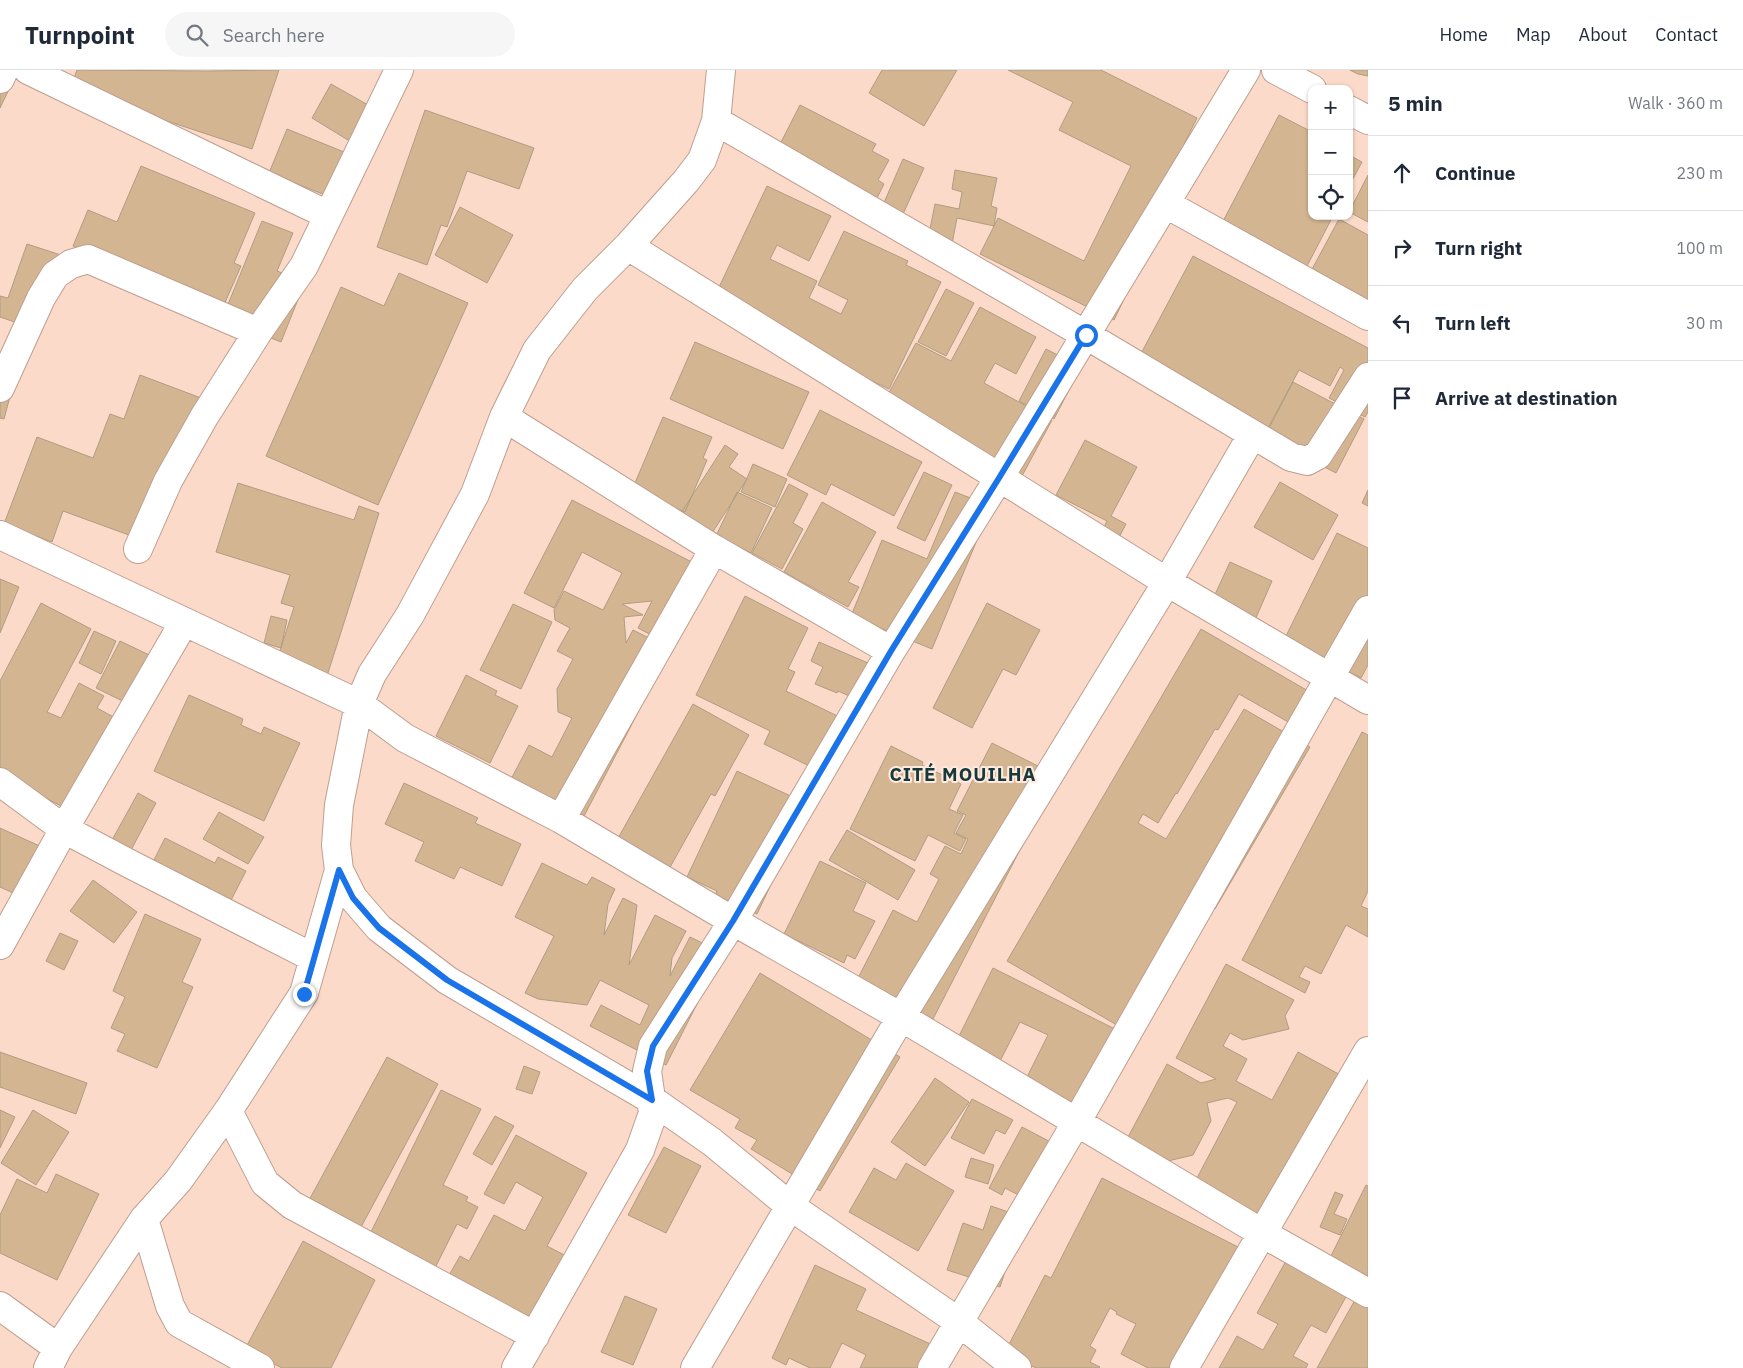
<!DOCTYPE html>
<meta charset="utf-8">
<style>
body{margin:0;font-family:"IBM Plex Sans",sans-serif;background:#f6f6f7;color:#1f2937}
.controls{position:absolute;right:15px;top:15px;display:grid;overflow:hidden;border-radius:10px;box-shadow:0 1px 4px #0004}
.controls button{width:45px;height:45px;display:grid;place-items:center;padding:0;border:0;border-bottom:1px solid #e0e1e3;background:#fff;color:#1f2937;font:25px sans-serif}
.stop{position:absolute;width:15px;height:15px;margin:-11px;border:4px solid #1a73e8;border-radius:50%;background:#fff}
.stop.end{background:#1a73e8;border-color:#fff;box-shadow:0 1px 5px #0008}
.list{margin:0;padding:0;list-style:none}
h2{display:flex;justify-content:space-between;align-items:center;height:65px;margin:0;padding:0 20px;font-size:21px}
h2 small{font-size:16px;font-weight:400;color:#747a83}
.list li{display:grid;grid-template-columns:32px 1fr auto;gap:15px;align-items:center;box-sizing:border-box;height:75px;padding:0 20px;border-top:1px solid #e0e1e3}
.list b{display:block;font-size:19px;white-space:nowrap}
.list em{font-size:16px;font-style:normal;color:#747a83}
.icon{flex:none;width:28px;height:28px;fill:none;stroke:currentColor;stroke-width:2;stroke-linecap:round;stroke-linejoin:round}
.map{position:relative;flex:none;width:1368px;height:1298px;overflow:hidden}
header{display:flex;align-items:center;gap:30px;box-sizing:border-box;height:70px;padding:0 25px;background:#fff;border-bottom:1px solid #e0e1e3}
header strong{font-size:24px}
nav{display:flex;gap:28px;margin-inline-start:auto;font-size:18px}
.search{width:350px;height:45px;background:#f6f6f7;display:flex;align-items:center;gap:12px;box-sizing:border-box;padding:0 18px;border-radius:28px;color:#747a83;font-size:19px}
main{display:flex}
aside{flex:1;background:#fff}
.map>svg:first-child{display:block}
</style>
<header>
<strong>Turnpoint</strong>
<div class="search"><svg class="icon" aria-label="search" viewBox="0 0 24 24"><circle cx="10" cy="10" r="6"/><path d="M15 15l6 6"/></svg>Search here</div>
<nav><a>Home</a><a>Map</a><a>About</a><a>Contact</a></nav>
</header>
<main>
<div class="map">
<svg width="1368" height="1298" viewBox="0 0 1368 1298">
<rect width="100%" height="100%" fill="#fcdaca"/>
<path fill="#d3b691" stroke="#b09c82" d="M0 0 16 5 0 38Z
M77 0 207 1 279 0 252 79 70 19Z
M882 0H957L924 56 869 23Z
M1008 0H1101L1197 48 1115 214 1128 221 1114 250 980 184 998 148 1084 191 1131 96 1059 60 1073 32Z
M1350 0H1368V6L1358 4Z
M331 14 377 40 356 75 312 48Z
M800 35 876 74 872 81 889 90 878 110 884 114 877 128 779 76Z
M425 40 534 78 519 119 467 101 447 157 441 155 427 195 377 177Z
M1279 45 1312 62V146H1333L1307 196 1222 153Z
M287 59 364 90 346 133 269 103Z
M1349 85 1362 92 1349 116Z
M903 89 924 98 903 144 883 135Z
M141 96 255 143 234 193 241 196 220 244 144 206 73 176 88 140 117 152Z
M955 100 997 108 991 136 997 138 994 156 957 148 952 174 928 169 935 134 959 139 962 122 952 119Z
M1368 105V152L1349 142Z
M767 116 831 146 809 191 777 175 770 189 817 211 809 228 841 244 848 230 818 215 844 161 908 191 906 195 941 212 889 319 711 234Z
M460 137 513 165 487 213 435 185Z
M1339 149 1368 165V234L1310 203Z
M262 151 293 163 277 201 305 212 281 272 222 249Z
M27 174 64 186 38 260 0 247V226L8 228Z
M1193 186 1368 278V342L1365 347 1329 328 1344 300 1340 297 1330 316 1299 300 1267 360 1137 291Z
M399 203 468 233 378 435 266 386 341 217 384 236Z
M946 219 974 233 946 286 918 272Z
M980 237 1036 267 1016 304 995 293 984 313 1052 350 1022 406 886 328 916 273 951 291Z
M695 272 809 322 783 379 670 329Z
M1046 279 1081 297 1054 349 1019 331Z
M0 288 19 293 4 349 0 348Z
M140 305 201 328 148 472 63 441 52 472 4 454 37 367 93 388 110 344 124 349Z
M1293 312 1364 349 1336 403 1265 366Z
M820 340 922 392 894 446 831 414 826 425 787 405Z
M663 347 712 367 703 388 707 390 685 442 632 420Z
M1085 370 1137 397 1111 446 1126 454 1116 473 1100 465 1107 451 1056 425Z
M725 375 738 384 729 397 747 409 712 463 681 443Z
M753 394 787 409 775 437 741 422Z
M924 402 952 415 925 471 897 458Z
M1280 412 1338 445 1313 490 1254 457Z
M238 413 354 450 359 436 379 443 327 606 277 590 294 537 281 533 290 505 216 482Z
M789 414 808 424 793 453 803 459 782 499 752 483Z
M1368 420V436L1362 433Z
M737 422 772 438 751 483 716 466Z
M955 422 991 436 932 579 851 546 882 470 927 489Z
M572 430 711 502 672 576 638 558 652 531 622 534 643 545 624 547 626 573 633 560 671 579 582 750 509 713 529 675 552 687 572 648 558 642 557 619 573 589 557 581 570 558 555 550 554 540 564 521 603 540 622 503 582 482 554 538 524 523Z
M822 432 876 462 848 512 859 517 848 537 784 502Z
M1337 463 1368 478V595L1361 608 1284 570Z
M1230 492 1272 511 1255 550 1212 531Z
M0 509 19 517 0 563Z
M745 526 808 558 788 599 795 602 786 621 858 656 832 707 764 674 770 661 696 625Z
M41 533 91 559 47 642 61 648 79 613 104 626 97 638 132 657 84 748 0 704V611Z
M987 533 1040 560 1016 605 1003 599 972 658 933 638Z
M513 534 552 552 521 619 480 600Z
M271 546 287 550 281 578 264 573Z
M1201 559 1322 629 1304 661 1239 624 1218 660 1215 659 1177 724 1176 723 1158 753 1143 744 1138 753 1166 769 1244 639 1310 677 1215 839 1210 836 1134 965 1007 891Z
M94 561 116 571 101 604 79 593Z
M120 571 168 594 145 642 96 618Z
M819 572 882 599 867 634 838 621 837 623 815 614 823 597 811 591Z
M466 605 497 621 495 625 518 636 490 693 436 666Z
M189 625 243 649 241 655 261 664 264 657 300 673 264 751 154 701Z
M693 634 749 665 715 726 711 724 669 799 617 770Z
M1362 662 1368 665V821L1361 836 1368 839V867L1346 855 1321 904 1305 896 1299 907 1310 912 1305 923 1242 890Z
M992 673 1058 706 933 949 857 910 893 840 917 852 939 809 930 804 945 776 961 784 968 769 956 763 966 745 957 741Z
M891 676 923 692 922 695 961 714 949 739 963 745 954 763 966 769 960 781 928 765 915 791 850 759Z
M737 701 812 736 793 768 757 844 715 825 717 821 687 807Z
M404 713 478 748 475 753 521 774 502 816 460 797 454 809 415 791 424 772 385 754Z
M138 723 156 733 131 780 112 770Z
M219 742 264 767 248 794 203 769Z
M0 758 53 782 31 831 0 817Z
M847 760 915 800 898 830 829 790Z
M165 768 215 793 218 787 246 801 227 838 149 800Z
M820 791 866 813 853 841 875 851 855 889 847 885 844 893 784 864Z
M542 793 587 815 592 807 615 819 608 834 604 865 623 828 637 835 629 895 655 845 686 861 672 888 670 906 690 867 723 883 666 995 590 956 601 935 640 955 649 935 600 910 587 935 538 929 525 923 554 866 515 847Z
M93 810 137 842 114 873 70 841Z
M145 844 201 869 182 912 193 917 157 998 117 981 125 964 111 958 125 927 113 921Z
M60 863 78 871 64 900 46 891Z
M1226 894 1294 930 1285 946 1289 959 1243 970 1230 963 1223 976 1247 989 1236 1011 1272 1030 1298 982 1346 1008 1275 1139 1255 1144 1198 1113 1197 1108 1237 1032 1228 1028 1207 1033 1211 1051 1193 1085 1168 1091 1127 1069 1167 994 1201 1013 1216 1009 1176 988Z
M993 898 1135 969 1094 1050 1023 1015 1048 965 1020 952 1000 991 957 970Z
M760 903 900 987 820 1121 751 1079 757 1070 735 1058 740 1049 690 1020Z
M0 982 87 1013 76 1044 0 1017Z
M387 987 438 1014 360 1159 308 1132Z
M524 996 540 1002 532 1024 516 1019Z
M935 1008 969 1032 925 1096 891 1072Z
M441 1020 481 1039 443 1115 468 1127 466 1131 478 1137 467 1159 457 1154 434 1200 368 1168Z
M972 1029 1013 1050 1005 1064 996 1060 984 1084 951 1068Z
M0 1040 15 1047 0 1078Z
M33 1040 69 1062 36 1115 1 1093Z
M495 1046 514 1056 492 1095 473 1084Z
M1022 1057 1062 1078 1024 1128 1005 1118 1002 1125 989 1118Z
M516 1065 587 1103 547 1176 570 1188 530 1261 444 1214 460 1186 469 1191 494 1145 525 1161 543 1127 516 1112 504 1134 484 1124Z
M664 1077 701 1096 666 1163 628 1145Z
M971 1088 994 1095 988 1114 965 1107Z
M906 1093 954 1121 918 1181 849 1142 874 1098 896 1110Z
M56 1104 99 1124 57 1210 0 1183V1145L17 1109 47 1123Z
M1102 1108 1242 1179 1181 1298H1148L1121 1284 1136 1254 1116 1244 1117 1242 1110 1238 1090 1276 1096 1280 1090 1292 1100 1297 1099 1298H1036L1005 1282 1045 1205 1051 1208Z
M1366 1115 1368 1116V1206L1330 1188Z
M1335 1122 1343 1125 1334 1144 1347 1149 1340 1165 1320 1157Z
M991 1136 1023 1147 1000 1217 947 1200 963 1153 983 1160Z
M303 1171 375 1210 331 1298H282L245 1279Z
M1286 1191 1347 1225 1326 1263 1311 1255 1293 1286 1308 1294 1306 1298H1219L1237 1266 1263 1280 1278 1254 1257 1243Z
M815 1195 866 1219 856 1240 950 1283 943 1298H860L866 1285 842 1273 830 1298H810L789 1288 786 1295 772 1288Z
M625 1226 657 1239 633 1295 601 1282Z
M1356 1228 1368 1235V1298H1317Z"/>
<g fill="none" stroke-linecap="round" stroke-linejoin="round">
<g stroke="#be9e8f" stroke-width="30">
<path id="minor" d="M28 0 328 145
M721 0 716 51 1086 265 1291 387 1307 391 1318 385 1368 307
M1276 0 1312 19
M0 9 4 0
M1349 40 1368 50
M716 51 702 90 686 111 628 176 585 219 537 280 504 347 475 424 410 545 372 604 359 634 405 668 561 749 733 851 901 947 1262 1163 1368 1223
M1166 134 1368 246
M628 176 1167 512 1368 630
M0 318 41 228 55 205 71 194 88 189 258 262
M504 347 714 479 891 581
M0 465 359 634 339 735 336 775 339 800 353 828 379 858 447 910 652 1030 712 1072 790 1136 959 1252 1017 1298
M138 479 168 411 204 347 258 262 304 196 399 0
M0 712 64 759 128 793 314 888
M561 749 714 479
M0 875 64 759 184 552
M228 1041 265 1113 292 1135 535 1266
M144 1149 170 1236 179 1253 260 1298
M0 1236 58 1278
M48 1298 58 1278 144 1149 178 1111 228 1041 304 923 339 800
M516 1298 640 1080 653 1043 647 1001 653 976 733 851 891 581 999 408 1246 0
M695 1298 901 947 1167 512 1252 365
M932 1298 1076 1053 1368 540
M1184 1298 1368 981"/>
</g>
<use href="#minor" stroke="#fff" stroke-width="28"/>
</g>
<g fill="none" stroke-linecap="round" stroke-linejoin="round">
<path stroke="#1a73e8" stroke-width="6" d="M304 924 339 800 353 828 379 858 447 910 652 1030 647 1001 653 976 733 851 891 581 999 408 1086 265"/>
</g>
<g text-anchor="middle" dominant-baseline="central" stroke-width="4" stroke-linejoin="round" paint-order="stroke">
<g font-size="19" font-weight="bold" letter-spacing="1" fill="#173938" stroke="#ffeae1">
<text x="963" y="704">CITÉ MOUILHA</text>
</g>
</g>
</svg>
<div class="controls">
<button>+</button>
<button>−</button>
<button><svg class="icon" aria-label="locate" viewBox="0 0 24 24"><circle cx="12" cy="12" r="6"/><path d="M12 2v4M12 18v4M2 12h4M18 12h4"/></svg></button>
</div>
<div class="stop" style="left:1086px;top:265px"></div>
<div class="stop end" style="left:304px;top:924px"></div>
</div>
<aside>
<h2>5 min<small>Walk · 360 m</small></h2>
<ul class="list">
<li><svg class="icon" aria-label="ahead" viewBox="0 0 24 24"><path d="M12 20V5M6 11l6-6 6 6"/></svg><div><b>Continue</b></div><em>230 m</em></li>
<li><svg class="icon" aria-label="right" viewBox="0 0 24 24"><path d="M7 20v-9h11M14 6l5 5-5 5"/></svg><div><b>Turn right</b></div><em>100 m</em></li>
<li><svg class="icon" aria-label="left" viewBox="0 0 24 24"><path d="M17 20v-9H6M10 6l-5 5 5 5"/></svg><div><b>Turn left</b></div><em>30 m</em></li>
<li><svg class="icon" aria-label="arrive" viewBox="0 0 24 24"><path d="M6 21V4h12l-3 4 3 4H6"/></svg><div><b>Arrive at destination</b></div></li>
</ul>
</aside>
</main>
